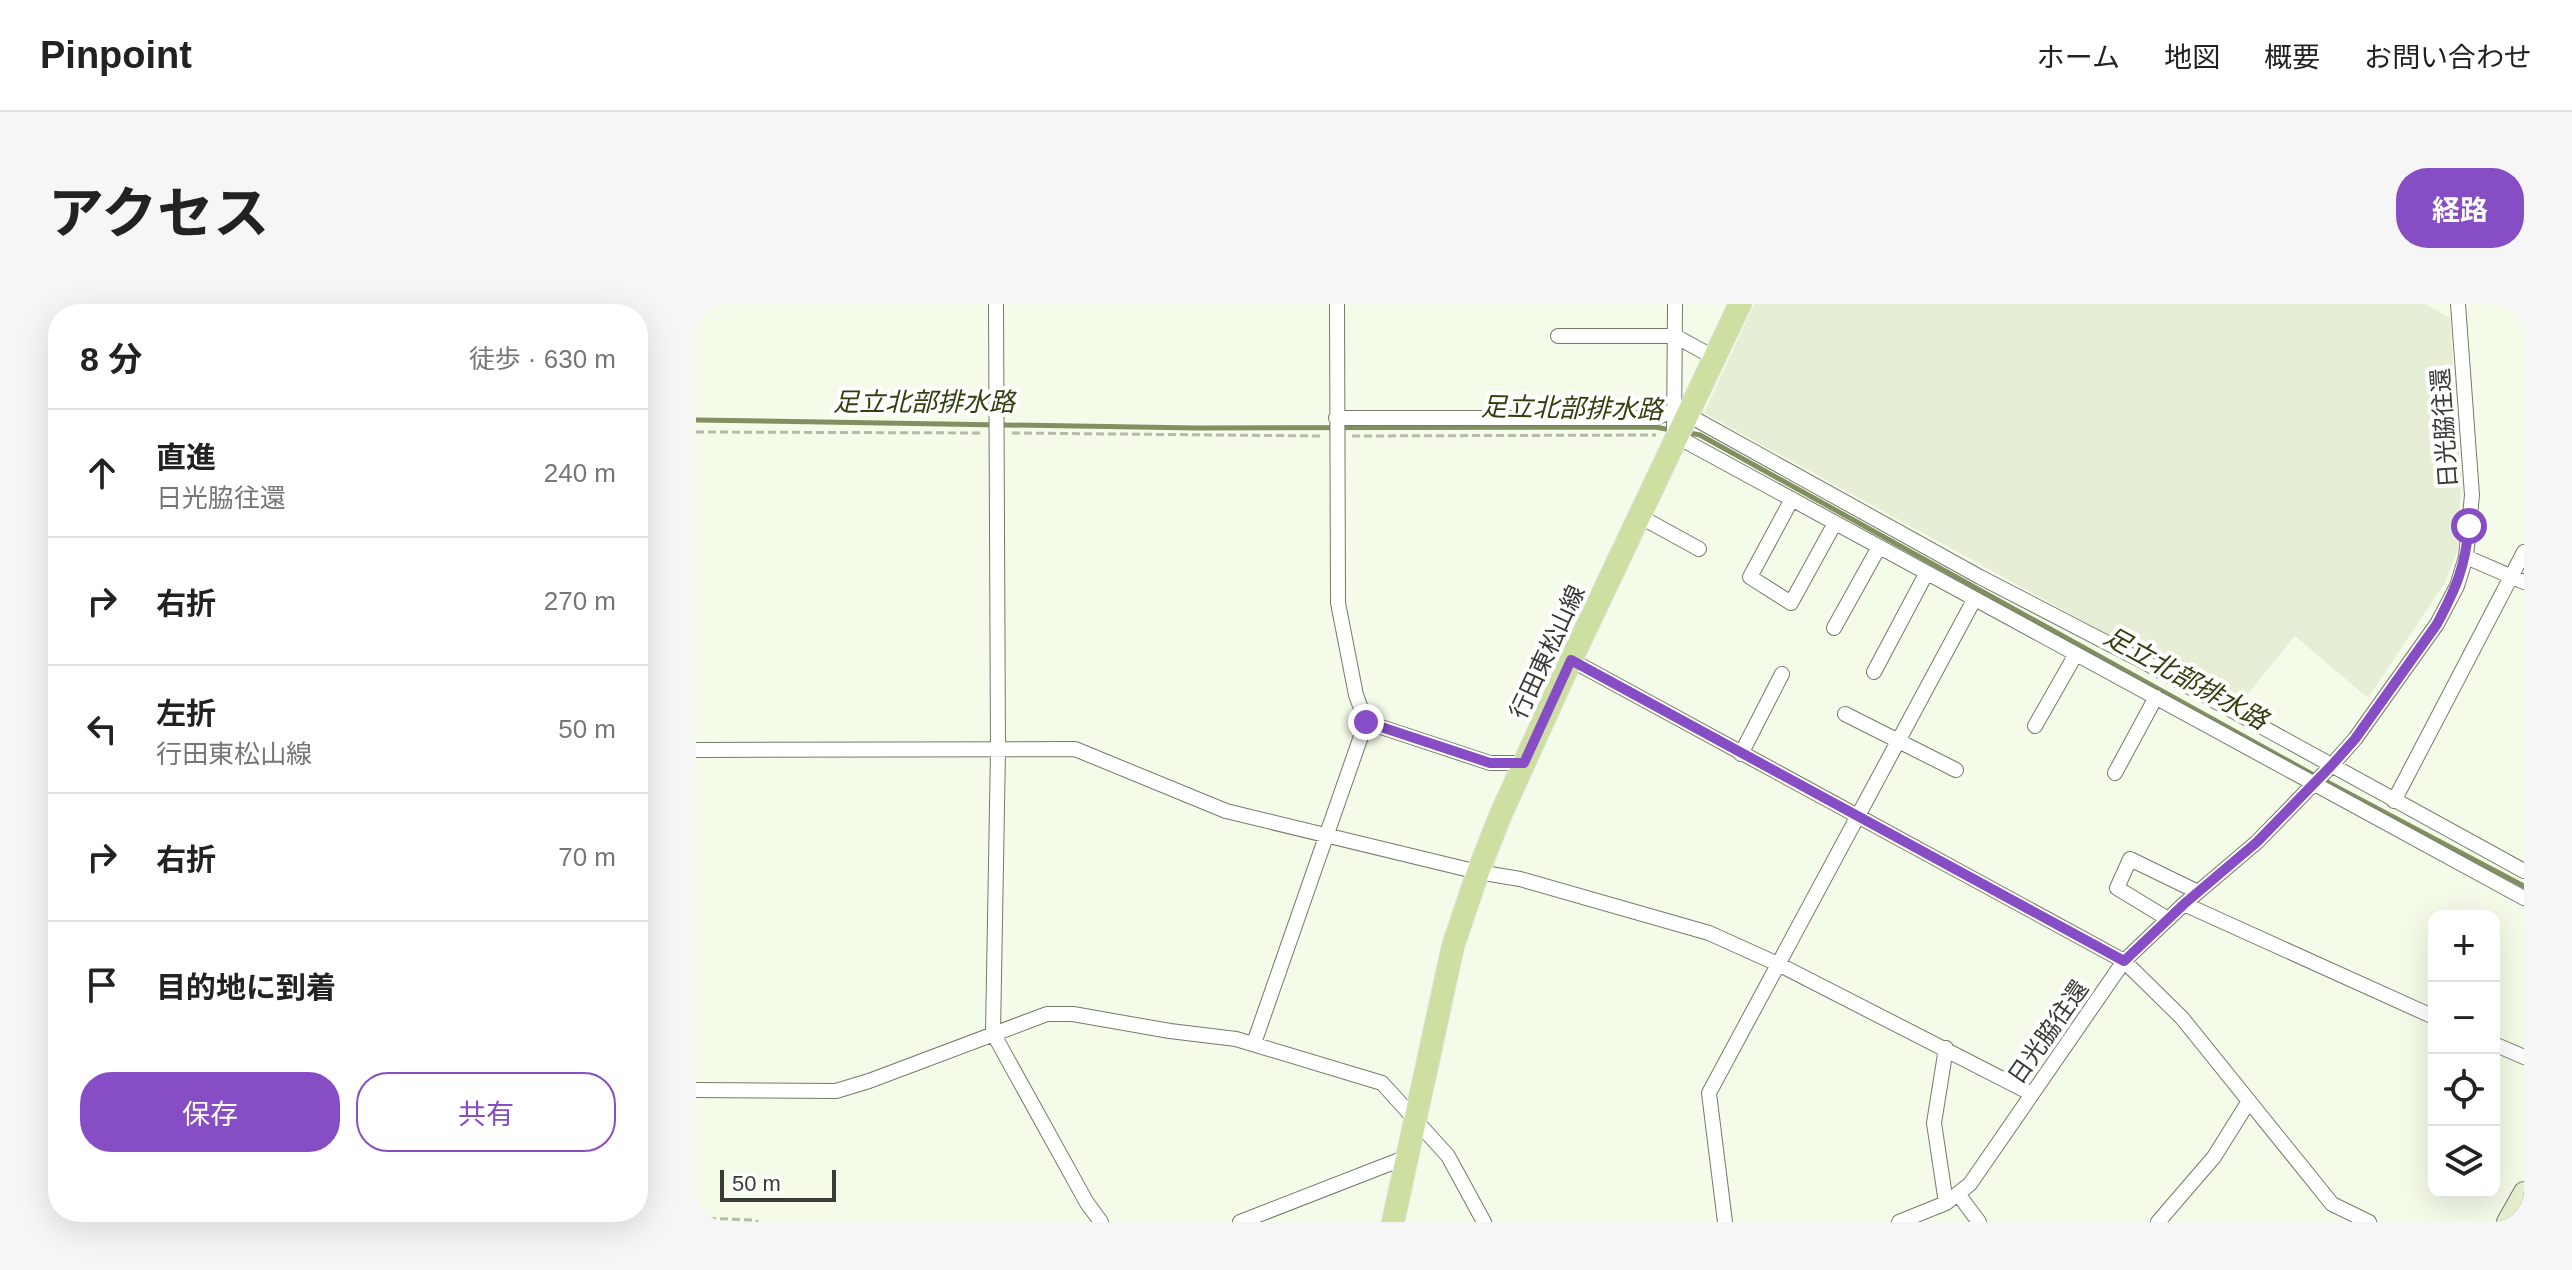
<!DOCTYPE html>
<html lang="ja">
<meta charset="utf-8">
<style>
body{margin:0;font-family:Helvetica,"Noto Sans JP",sans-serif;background:#f6f6f6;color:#222}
.controls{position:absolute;right:24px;bottom:24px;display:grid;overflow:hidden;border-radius:16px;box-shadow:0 8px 32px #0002}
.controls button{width:72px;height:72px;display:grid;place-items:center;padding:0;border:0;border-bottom:2px solid #e0e0e0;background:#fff;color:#222;font:40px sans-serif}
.scale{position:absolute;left:24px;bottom:20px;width:116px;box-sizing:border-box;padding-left:8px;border:4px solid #383a33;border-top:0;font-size:22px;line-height:28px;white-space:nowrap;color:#383a33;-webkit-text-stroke:6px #fff;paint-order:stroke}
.stop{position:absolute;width:24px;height:24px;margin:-18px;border:6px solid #864dc4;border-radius:50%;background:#fff}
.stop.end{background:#864dc4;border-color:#fff;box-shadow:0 2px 8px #0008}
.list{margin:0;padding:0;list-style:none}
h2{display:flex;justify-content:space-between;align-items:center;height:104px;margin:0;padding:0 32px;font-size:34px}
h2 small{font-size:26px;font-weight:400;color:#767676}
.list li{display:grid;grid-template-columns:52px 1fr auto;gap:24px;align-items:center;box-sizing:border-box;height:128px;padding:0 32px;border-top:2px solid #e0e0e0}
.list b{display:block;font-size:30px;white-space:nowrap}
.list p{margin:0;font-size:26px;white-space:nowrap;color:#767676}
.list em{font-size:26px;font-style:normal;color:#767676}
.actions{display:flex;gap:16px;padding:24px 32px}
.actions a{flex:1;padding:18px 0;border:2px solid #864dc4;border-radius:32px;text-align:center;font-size:28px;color:#864dc4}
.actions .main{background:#864dc4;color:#fff}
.icon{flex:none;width:44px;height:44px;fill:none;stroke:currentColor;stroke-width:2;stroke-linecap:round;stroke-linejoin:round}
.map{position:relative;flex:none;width:1828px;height:918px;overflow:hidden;border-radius:32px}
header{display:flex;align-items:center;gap:48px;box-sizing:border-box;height:112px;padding:0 40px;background:#fff;border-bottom:2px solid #e0e0e0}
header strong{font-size:38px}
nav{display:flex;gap:44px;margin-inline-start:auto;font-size:28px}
.intro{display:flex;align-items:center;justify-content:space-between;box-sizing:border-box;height:192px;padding:0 48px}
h1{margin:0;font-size:56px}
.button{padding:20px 36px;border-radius:32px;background:#864dc4;color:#fff;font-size:28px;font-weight:700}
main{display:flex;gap:48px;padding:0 48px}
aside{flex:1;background:#fff;border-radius:32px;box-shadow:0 8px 32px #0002}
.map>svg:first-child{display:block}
</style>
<header>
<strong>Pinpoint</strong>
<nav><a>ホーム</a><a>地図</a><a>概要</a><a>お問い合わせ</a></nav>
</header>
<div class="intro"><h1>アクセス</h1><a class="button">経路</a></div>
<main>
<aside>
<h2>8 分<small>徒歩 · 630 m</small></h2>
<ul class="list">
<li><svg class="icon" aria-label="ahead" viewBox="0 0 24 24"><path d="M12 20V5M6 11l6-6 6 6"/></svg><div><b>直進</b><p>日光脇往還</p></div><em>240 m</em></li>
<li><svg class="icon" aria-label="right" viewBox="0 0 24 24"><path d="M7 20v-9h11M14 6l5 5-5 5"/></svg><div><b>右折</b></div><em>270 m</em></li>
<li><svg class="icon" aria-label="left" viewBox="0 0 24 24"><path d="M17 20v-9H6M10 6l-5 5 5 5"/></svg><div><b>左折</b><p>行田東松山線</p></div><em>50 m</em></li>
<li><svg class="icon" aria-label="right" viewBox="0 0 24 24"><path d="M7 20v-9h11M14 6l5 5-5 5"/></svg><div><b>右折</b></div><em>70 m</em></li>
<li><svg class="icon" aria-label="arrive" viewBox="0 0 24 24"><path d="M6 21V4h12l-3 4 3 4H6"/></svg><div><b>目的地に到着</b></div></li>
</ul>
<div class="actions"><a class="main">保存</a><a>共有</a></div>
</aside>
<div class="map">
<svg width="1828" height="918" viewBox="0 0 1828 918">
<rect width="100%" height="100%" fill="#f5fbe9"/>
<path fill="#e6efd6" d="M1058 0H1729L1754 14 1765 175 1762 246 1749 279 1672 394 1599 332 1542 402 1008 109Z"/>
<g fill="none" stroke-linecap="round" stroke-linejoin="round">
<path stroke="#829061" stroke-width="5" d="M0 116 501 124 959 123 975 126
M988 128 1004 131 1614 469 1828 582"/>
<g stroke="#757a6a" stroke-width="16">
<path id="street" d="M300 0 302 446 297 729 391 899 405 918
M979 0 978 131 1828 594
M862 32H979L1019 54
M992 111 1284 273 1448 358 1828 567
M640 114H960L978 106
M1096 195 1054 273 1095 299 1139 219
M943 212 1003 245
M1770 253 1828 278
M1138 324 1183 243
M875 356 1428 657 1486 714 1636 900 1673 918
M1178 368 1230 270
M1149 410 1260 466
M670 418 794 459H828
M1339 422 1380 350
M0 446 379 445 530 507 782 568 824 575 1013 629 1084 661 1336 790
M1045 450 1086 370
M1419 469 1460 393
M1698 497 1828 248
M1488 600 1738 713
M1472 615 1421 584 1434 555 1502 588
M558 739 670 418 660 391 642 299 641 0
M1798 740 1828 753
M1250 744 1238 819 1250 899
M0 786 140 787 173 777 351 710H377L474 727 540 735 686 779 752 852 788 918
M1262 890 1283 918
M544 918 711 853
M1029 918 1013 789 1278 296
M1203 918 1250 899 1274 880 1428 657 1488 600 1561 538 1635 462 1659 435 1741 320 1761 282 1770 253 1776 191 1762 0
M1462 918 1518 853 1553 797"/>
</g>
<g stroke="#757a6a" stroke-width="22">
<path id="secondary" d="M1811 918 1828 888"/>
</g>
<g stroke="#dfdfde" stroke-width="24">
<path id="primary" d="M697 918 757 642 782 568 805 510 875 356 1044 0"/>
</g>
<path stroke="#b5baab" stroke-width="3" stroke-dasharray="8 4" stroke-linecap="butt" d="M0 128 288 129
M316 129 628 132
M656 132 960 131
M0 914 59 916 62 918"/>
<use href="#street" stroke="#fff" stroke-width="14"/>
<use href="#secondary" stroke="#e6efd0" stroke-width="20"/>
<use href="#primary" stroke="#cde0a1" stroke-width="22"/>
</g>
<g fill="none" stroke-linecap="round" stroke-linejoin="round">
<path stroke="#864dc4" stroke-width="10" d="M670 418 794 459H828L875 356 1428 657 1488 600 1561 538 1635 462 1659 435 1741 320C1760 284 1769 264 1773 222"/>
</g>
<g text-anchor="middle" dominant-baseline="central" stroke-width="8" stroke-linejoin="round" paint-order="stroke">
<g font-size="24" fill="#383a33" stroke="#fff">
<text transform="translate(1748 124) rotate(-94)">日光脇往還</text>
<text transform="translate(851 348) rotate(-65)">行田東松山線</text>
<text transform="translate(1352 728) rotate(-55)">日光脇往還</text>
</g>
<g font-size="26" font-style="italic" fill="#323f0e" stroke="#fff">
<text x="228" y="98">足立北部排水路</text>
<text transform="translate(876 104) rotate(1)">足立北部排水路</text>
<text transform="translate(1490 374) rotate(29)">足立北部排水路</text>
</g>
</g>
</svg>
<div class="controls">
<button>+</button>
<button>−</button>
<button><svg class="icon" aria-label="locate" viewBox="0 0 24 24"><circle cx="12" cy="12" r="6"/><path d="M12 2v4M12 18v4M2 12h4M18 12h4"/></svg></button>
<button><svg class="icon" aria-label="layers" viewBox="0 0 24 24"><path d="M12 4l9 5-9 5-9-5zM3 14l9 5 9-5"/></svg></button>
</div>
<div class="scale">50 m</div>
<div class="stop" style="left:1773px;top:222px"></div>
<div class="stop end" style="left:670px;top:418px"></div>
</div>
</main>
